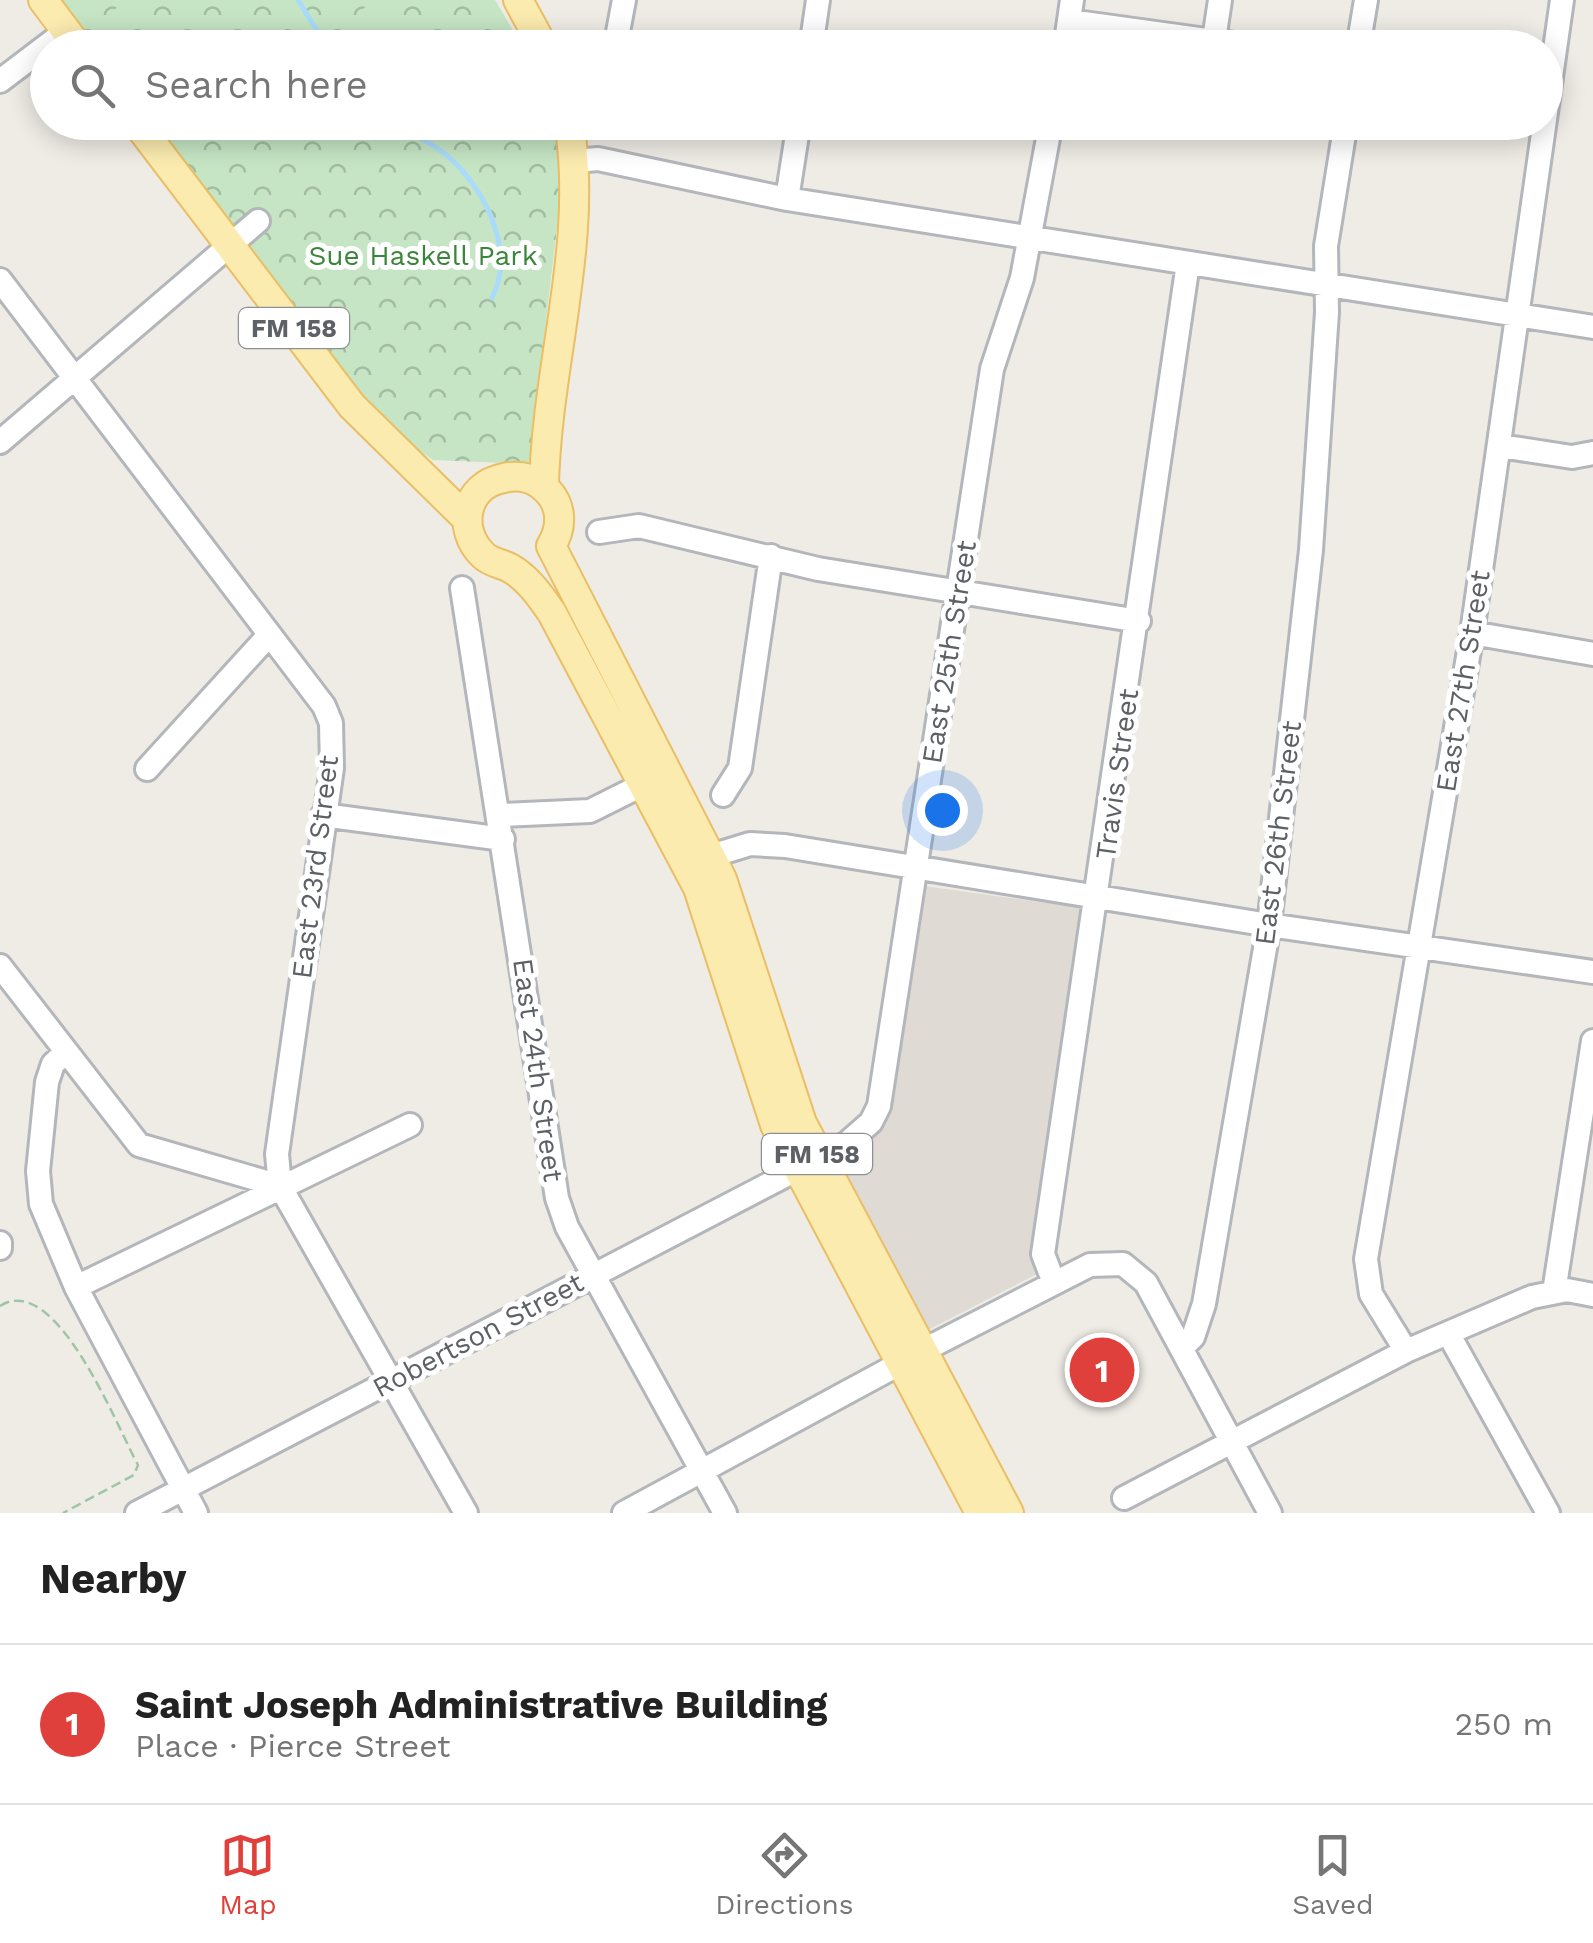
<!DOCTYPE html>
<meta charset="utf-8">
<style>
body{margin:0;font-family:"Work Sans",sans-serif;background:#f6f6f6;color:#222}
.you{position:absolute;left:942px;top:810px;width:35px;height:35px;margin:-25px;border:8px solid #fff;border-radius:50%;background:#1a73e8;box-shadow:0 0 0 15px #1a73e833}
.badge{display:grid;place-items:center;width:65px;height:65px;border-radius:50%;background:#e0403b;color:#fff;font-size:32px;font-weight:700}
.pin{position:absolute;translate:-50% -50%;border:5px solid #fff;box-shadow:0 2px 10px #0006}
.list{margin:0;padding:0;list-style:none}
h2{display:flex;justify-content:space-between;align-items:center;height:130px;margin:0;padding:0 40px;font-size:42px}
h2 small{font-size:32px;font-weight:400;color:#767676}
.list li{display:grid;grid-template-columns:65px 1fr auto;gap:30px;align-items:center;box-sizing:border-box;height:160px;padding:0 40px;border-top:2px solid #e0e0e0}
.list b{display:block;font-size:38px;white-space:nowrap}
.list p{margin:0;font-size:32px;white-space:nowrap;color:#767676}
.list em{font-size:32px;font-style:normal;color:#767676}
.icon{flex:none;width:55px;height:55px;fill:none;stroke:currentColor;stroke-width:2;stroke-linecap:round;stroke-linejoin:round}
.map{position:relative;flex:none;width:1593px;height:1513px;overflow:hidden}
.search{position:absolute;background:#fff;box-shadow:0 5px 25px #0003;left:30px;right:30px;top:30px;height:110px;display:flex;align-items:center;gap:25px;box-sizing:border-box;padding:0 35px;border-radius:55px;color:#767676;font-size:38px}
.sheet{height:290px;background:#fff}
nav{display:flex;justify-content:space-around;align-items:center;box-sizing:border-box;height:140px;border-top:2px solid #e0e0e0;background:#fff;font-size:28px;color:#767676}
nav a{display:grid;justify-items:center;gap:5px}
nav .on{color:#e0403b}
.map>svg:first-child{display:block}
</style>
<div class="map">
<svg width="1593" height="1513" viewBox="0 0 1593 1513">
<defs>
<pattern id="park-crowns" width="20" height="18" patternUnits="userSpaceOnUse" patternTransform="scale(2.5)"><rect width="20" height="18" fill="#c5e5c4"/><path d="M2 6a3 3 0 1 1 6 0M12 15a3 3 0 1 1 6 0" fill="none" stroke="#a3bda3"/></pattern>
</defs>
<rect width="100%" height="100%" fill="#efece6"/>
<path fill="#dfdbd4" d="M924 886 1083 908 1034 1236 1039 1273 926 1331 837 1167 886 1124Z"/>
<path fill="url(#park-crowns)" d="M60 0H495L523 47H97Z
M154 123H552L563 176 529 464 433 460 394 433 359 392Z"/>
<path fill="#c5e5c4" d="M125 0 158 3 118 40 101 22Z
M373 0H390L428 42 423 47H378L352 19Z"/>
<g fill="none" stroke-linecap="round" stroke-linejoin="round">
<path stroke="#aadbfa" stroke-width="5" d="M298 0 328 48
M392 122C411 134 437 145 453 161 488 195 515 253 492 298"/>
<g stroke="#b3b6ba" stroke-width="28">
<path id="minor" d="M1069 21 1264 48
M1214 40 1220 0
M615 48 624 0
M811 48 818 0
M1065 48 1072 0
M1358 48 1366 0
M0 81 66 31
M575 161 598 159 787 199 1593 327
M787 199 799 122
M0 280 324 706 331 723 332 768 277 1154 280 1186 466 1513
M0 442 258 221
M1500 446 1572 457 1593 453
M599 532 639 526 818 569 1139 621
M462 588 557 1198 567 1227 725 1513
M1472 633 1593 654
M147 769 269 635
M723 795 740 768 771 556
M323 815 503 839
M500 815 590 811 644 784
M711 856 750 844 785 846 1269 925 1593 972
M0 966 139 1145 280 1186
M65 1053 53 1064 47 1082 38 1171 41 1204 76 1287 196 1513
M0 1243V1248
M1054 1283 1043 1254 1188 263
M76 1287 410 1125
M1554 1292 1593 1041
M1448 1333 1548 1513
M1182 1348 1193 1337 1204 1304 1269 925 1311 550 1327 312 1326 246 1346 122
M922 1351 1090 1265 1123 1264 1146 1283 1270 1513
M1406 1351 1371 1294 1366 1259 1472 633 1562 0
M1124 1498 1406 1351 1532 1297 1567 1290 1593 1295
M137 1513 846 1144 871 1122 879 1106 992 369 1022 278 1051 122
M624 1513 901 1363"/>
</g>
<g stroke="#eabe64" stroke-width="32">
<path id="major" d="M43 0 79 48
M518 0 544 48
M136 122 352 406 467 519
M544 487C546 367 589 242 569 122
M980 1513 775 1125 698 888 552 613C541 597 528 578 510 568 501 563 491 563 483 555 456 529 465 485 504 478 516 475 530 477 541 485 562 501 564 525 551 546L722 879 802 1123 1009 1513"/>
</g>
<path stroke="#9ec6a6" stroke-width="2.5" stroke-dasharray="10 5" stroke-linecap="butt" d="M0 1306C56 1270 117 1427 138 1465L134 1475 63 1513"/>
<use href="#minor" stroke="#fff" stroke-width="22"/>
<use href="#major" stroke="#fbebaf" stroke-width="28"/>
</g>
<g text-anchor="middle" dominant-baseline="central" stroke-width="10" stroke-linejoin="round" paint-order="stroke">
<g fill="#fff" stroke="#8e9093" stroke-width="2.5">
<rect x="239" y="308" width="110" height="40" rx="8"/>
<rect x="762" y="1134" width="110" height="40" rx="8"/>
</g>
<g font-size="25" font-weight="bold" fill="#5d6165">
<text x="294" y="328">FM 158</text>
<text x="817" y="1154">FM 158</text>
</g>
<g font-size="28" fill="#3b863b" stroke="#fff">
<text x="423" y="255">Sue Haskell Park</text>
</g>
<g font-size="28" fill="#5d6165" stroke="#fff">
<text transform="translate(949 652) rotate(-81)">East 25th Street</text>
<text transform="translate(1463 681) rotate(-81)">East 27th Street</text>
<text transform="translate(1117 774) rotate(-82)">Travis Street</text>
<text transform="translate(1278 833) rotate(-83)">East 26th Street</text>
<text transform="translate(315 867) rotate(-83)">East 23rd Street</text>
<text transform="translate(538 1070) rotate(82)">East 24th Street</text>
<text transform="translate(478 1335) rotate(-28)">Robertson Street</text>
</g>
</g>
</svg>
<div class="you"></div>
<div class="pin badge" style="left:1102px;top:1370px">1</div>
<div class="search"><svg class="icon" aria-label="search" viewBox="0 0 24 24"><circle cx="10" cy="10" r="6"/><path d="M15 15l6 6"/></svg>Search here</div>
</div>
<section class="sheet">
<h2>Nearby<small></small></h2>
<ul class="list">
<li><span class="badge">1</span><div><b>Saint Joseph Administrative Building</b><p>Place · Pierce Street</p></div><em>250 m</em></li>
</ul>
</section>
<nav>
<a class="on"><svg class="icon" aria-label="map" viewBox="0 0 24 24"><path d="M3 6l6-2 6 2 6-2v14l-6 2-6-2-6 2zM9 4v14M15 6v14"/></svg>Map</a>
<a><svg class="icon" aria-label="directions" viewBox="0 0 24 24"><path d="M12 3l9 9-9 9-9-9zM9 14v-3h6M13 9l2 2-2 2"/></svg>Directions</a>
<a><svg class="icon" aria-label="saved" viewBox="0 0 24 24"><path d="M7 4h10v16l-5-4-5 4z"/></svg>Saved</a>
</nav>
